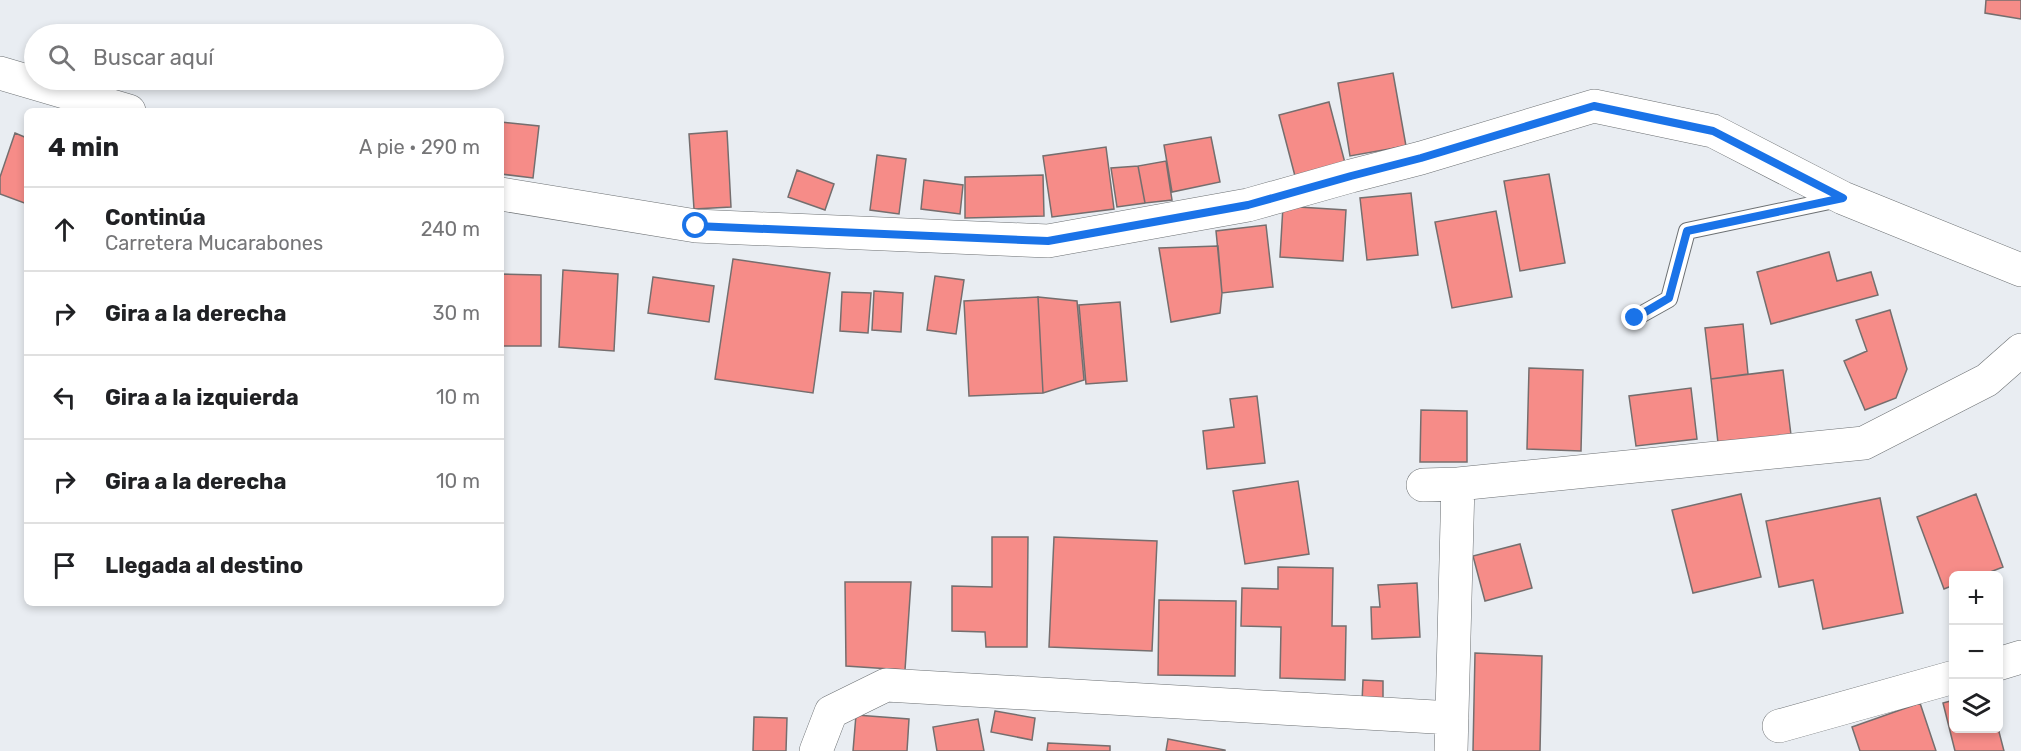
<!DOCTYPE html>
<html lang="es">
<meta charset="utf-8">
<style>
body{margin:0;font-family:Rubik,sans-serif;background:#f6f6f6;color:#202124}
.controls{position:absolute;right:18px;bottom:18px;display:grid;overflow:hidden;border-radius:9px;box-shadow:0 3px 9px #0003}
.controls button{width:54px;height:54px;display:grid;place-items:center;padding:0;border:0;border-bottom:2px solid #e0e0e0;background:#fff;color:#202124;font:30px sans-serif}
.stop{position:absolute;width:18px;height:18px;margin:-14px;border:4px solid #1a73e8;border-radius:50%;background:#fff}
.stop.end{background:#1a73e8;border-color:#fff;box-shadow:0 2px 6px #0008}
.list{margin:0;padding:0;list-style:none}
h2{display:flex;justify-content:space-between;align-items:center;height:78px;margin:0;padding:0 24px;font-size:26px}
h2 small{font-size:20px;font-weight:400;color:#757577}
.list li{display:grid;grid-template-columns:39px 1fr auto;gap:18px;align-items:center;box-sizing:border-box;height:84px;padding:0 24px;border-top:2px solid #e0e0e0}
.list b{display:block;font-size:22px;white-space:nowrap}
.list p{margin:0;font-size:20px;white-space:nowrap;color:#757577}
.list em{font-size:20px;font-style:normal;color:#757577}
.icon{flex:none;width:33px;height:33px;fill:none;stroke:currentColor;stroke-width:2;stroke-linecap:round;stroke-linejoin:round}
.map{position:relative;flex:none;width:2021px;height:751px;overflow:hidden}
.search{position:absolute;background:#fff;box-shadow:0 3px 9px #0003;left:24px;top:24px;width:480px;height:66px;display:flex;align-items:center;gap:15px;box-sizing:border-box;padding:0 21px;border-radius:33px;color:#757577;font-size:22px}
.panel{position:absolute;background:#fff;box-shadow:0 3px 9px #0003;left:24px;top:108px;width:480px;height:498px;border-radius:9px}
.map>svg:first-child{display:block}
</style>
<div class="map">
<svg width="2021" height="751" viewBox="0 0 2021 751">
<rect width="100%" height="100%" fill="#e9edf2"/>
<path fill="#f68c88" stroke="#756e6e" stroke-width="1.5" d="M1986 0H2021V19L1985 13Z
M1393 73 1406 146 1350 156 1338 83Z
M1329 102 1345 163 1295 176 1279 115Z
M501 122 539 126 533 178 501 174Z
M727 131 731 207 694 209 689 134Z
M15 133 27 138V204L0 194V177Z
M1211 137 1220 182 1172 192 1164 145Z
M1106 147 1114 209 1052 217 1043 156Z
M877 155 906 159 899 214 870 210Z
M1166 161 1172 200 1145 203 1138 166Z
M1138 166 1145 203 1117 207 1111 168Z
M797 170 834 184 825 210 788 197Z
M1549 174 1565 263 1520 271 1504 181Z
M1043 175 1044 216 965 218V177Z
M924 180 963 185 960 214 921 209Z
M1411 193 1418 255 1367 260 1360 198Z
M1283 206 1346 210 1343 261 1280 257Z
M1496 211 1512 297 1452 308 1435 222Z
M1266 225 1273 287 1222 293 1216 231Z
M1218 246 1222 293 1220 313 1171 322 1159 248Z
M1829 252 1837 281 1871 272 1878 295 1771 324 1757 272Z
M733 259 830 273 813 393 715 379Z
M563 270 618 274 614 351 559 347Z
M501 274 541 275V346H501Z
M935 276 964 280 956 334 927 330Z
M653 277 714 286 709 322 648 313Z
M874 291 903 293 901 332 872 330Z
M842 292 871 293 868 333 840 331Z
M1038 297 1043 393 969 396 964 301Z
M1038 297 1077 301 1084 380 1043 393Z
M1120 302 1127 381 1086 384 1079 305Z
M1890 310 1907 369 1896 398 1865 410 1844 361 1867 351 1856 320Z
M1743 324 1748 374 1711 379 1705 328Z
M1529 368 1583 370 1581 451 1527 449Z
M1783 370 1791 435 1718 443 1711 379Z
M1691 388 1697 439 1636 446 1629 396Z
M1257 396 1265 463 1207 469 1203 431 1234 427 1230 399Z
M1421 410 1467 411V462H1420Z
M1298 481 1309 554 1245 564 1233 491Z
M1741 494 1761 577 1693 593 1672 510Z
M1976 494 2003 567 1980 576H1954V585L1944 589 1917 517Z
M1880 498 1903 613 1823 629 1813 580 1779 587 1766 521Z
M992 537H1028L1027 647H986L985 632 952 631V586L992 587Z
M1054 537 1157 541 1152 651 1049 647Z
M1520 544 1532 588 1485 601 1473 556Z
M1278 567 1333 568 1332 626H1346L1345 680 1280 678 1281 627 1241 626 1242 588 1278 589Z
M845 582H911L905 670 846 666Z
M1417 583 1420 637 1372 639 1371 607H1380L1378 585Z
M1159 600 1236 601 1235 676 1158 675Z
M1475 653 1542 656 1540 751H1473Z
M1363 680 1383 681V702H1362Z
M1954 700V728H1998L2004 751H1955L1943 703Z
M1920 703 1936 751H1860L1852 727Z
M995 711 1035 718 1032 740 991 732Z
M856 715 909 719 907 751H853Z
M754 717 787 718 786 751H753Z
M978 719 984 751H937L933 727Z
M1168 739 1225 750V751H1166Z
M1048 743 1110 746V751H1047Z"/>
<g fill="none" stroke-linecap="round" stroke-linejoin="round">
<g stroke="#6c7073" stroke-width="18">
<path id="service" d="M1635 318 1669 299 1687 231 1839 199"/>
</g>
<g stroke="#6c7073" stroke-width="34">
<path id="minor" d="M1423 485 1458 484 1864 443 1987 380 2021 350
M1998 664 2021 657
M1779 726 1954 677
M816 751 831 712 886 685 1452 718
M1451 751 1458 484"/>
</g>
<g stroke="#6c7073" stroke-width="34">
<path id="tertiary" d="M0 73 129 111
M501 194 696 226 1048 241 1248 205 1351 176 1421 158 1594 106 1713 131 1843 198 2021 270"/>
</g>
<use href="#service" stroke="#fff" stroke-width="16"/>
<use href="#minor" stroke="#fff" stroke-width="33"/>
<use href="#tertiary" stroke="#fff" stroke-width="33"/>
</g>
<g fill="none" stroke-linecap="round" stroke-linejoin="round">
<path stroke="#1a73e8" stroke-width="8" d="M696 226 1048 241 1248 205 1351 176 1421 158 1594 106 1713 131 1843 198 1687 231 1669 298 1635 318"/>
</g>
</svg>
<div class="controls">
<button>+</button>
<button>−</button>
<button><svg class="icon" aria-label="layers" viewBox="0 0 24 24"><path d="M12 4l9 5-9 5-9-5zM3 14l9 5 9-5"/></svg></button>
</div>
<div class="stop" style="left:696px;top:226px"></div>
<div class="stop end" style="left:1635px;top:318px"></div>
<div class="search"><svg class="icon" aria-label="search" viewBox="0 0 24 24"><circle cx="10" cy="10" r="6"/><path d="M15 15l6 6"/></svg>Buscar aquí</div>
<section class="panel">
<h2>4 min<small>A pie · 290 m</small></h2>
<ul class="list">
<li><svg class="icon" aria-label="ahead" viewBox="0 0 24 24"><path d="M12 20V5M6 11l6-6 6 6"/></svg><div><b>Continúa</b><p>Carretera Mucarabones</p></div><em>240 m</em></li>
<li><svg class="icon" aria-label="right" viewBox="0 0 24 24"><path d="M7 20v-9h11M14 6l5 5-5 5"/></svg><div><b>Gira a la derecha</b></div><em>30 m</em></li>
<li><svg class="icon" aria-label="left" viewBox="0 0 24 24"><path d="M17 20v-9H6M10 6l-5 5 5 5"/></svg><div><b>Gira a la izquierda</b></div><em>10 m</em></li>
<li><svg class="icon" aria-label="right" viewBox="0 0 24 24"><path d="M7 20v-9h11M14 6l5 5-5 5"/></svg><div><b>Gira a la derecha</b></div><em>10 m</em></li>
<li><svg class="icon" aria-label="arrive" viewBox="0 0 24 24"><path d="M6 21V4h12l-3 4 3 4H6"/></svg><div><b>Llegada al destino</b></div></li>
</ul>
</section>
</div>
